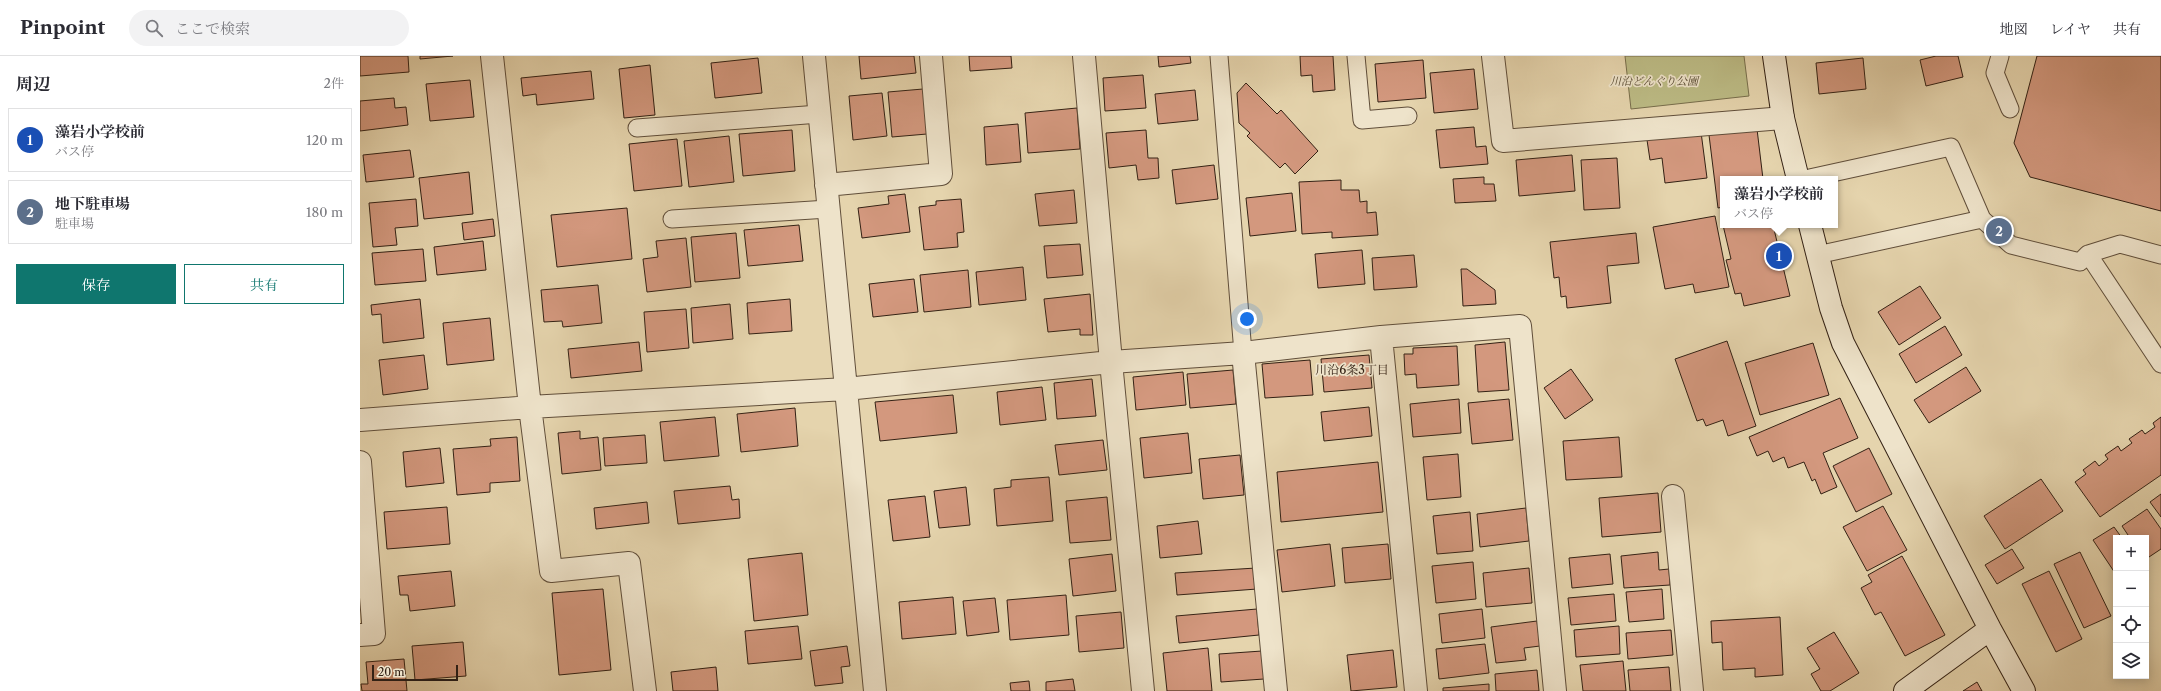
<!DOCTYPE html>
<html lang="ja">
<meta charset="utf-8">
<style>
body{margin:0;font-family:"Libre Caslon Text","Noto Serif JP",serif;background:#f2f2f3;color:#2b2b33}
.controls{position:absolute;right:12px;bottom:12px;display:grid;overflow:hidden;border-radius:0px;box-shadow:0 2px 10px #0003}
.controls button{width:36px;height:36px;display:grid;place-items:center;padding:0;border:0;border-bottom:1px solid #e1e1e2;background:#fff;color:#2b2b33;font:20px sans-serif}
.scale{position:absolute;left:12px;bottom:10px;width:86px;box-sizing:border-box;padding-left:4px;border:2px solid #332114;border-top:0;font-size:11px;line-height:14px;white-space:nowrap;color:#332114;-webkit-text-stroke:3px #eee3ca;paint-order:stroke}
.you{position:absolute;left:887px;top:263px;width:14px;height:14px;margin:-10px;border:3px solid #fff;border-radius:50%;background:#1a73e8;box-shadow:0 0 0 6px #1a73e833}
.badge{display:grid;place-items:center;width:26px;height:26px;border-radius:50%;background:#0f766e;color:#fff;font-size:13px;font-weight:700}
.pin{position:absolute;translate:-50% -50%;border:2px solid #fff;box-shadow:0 1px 4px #0006}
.popup{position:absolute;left:1360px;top:120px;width:118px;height:52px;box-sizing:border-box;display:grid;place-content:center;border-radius:0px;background:#fff;filter:drop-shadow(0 1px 3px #0005);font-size:13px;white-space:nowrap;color:#7c7c81}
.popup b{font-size:15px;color:#2b2b33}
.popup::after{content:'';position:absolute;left:50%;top:100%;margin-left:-8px;border:8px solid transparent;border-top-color:#fff}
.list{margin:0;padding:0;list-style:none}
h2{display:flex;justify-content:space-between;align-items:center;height:52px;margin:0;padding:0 16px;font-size:17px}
h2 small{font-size:13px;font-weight:400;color:#7c7c81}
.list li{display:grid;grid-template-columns:26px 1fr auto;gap:12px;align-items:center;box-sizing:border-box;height:64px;margin:0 8px 8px;padding:0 8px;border:1px solid #e1e1e2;border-radius:0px}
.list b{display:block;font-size:15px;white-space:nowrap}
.list p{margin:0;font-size:13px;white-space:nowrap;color:#7c7c81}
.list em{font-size:13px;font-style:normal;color:#7c7c81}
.actions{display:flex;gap:8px;padding:12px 16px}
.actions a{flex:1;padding:9px 0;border:1px solid #0f766e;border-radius:0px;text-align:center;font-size:14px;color:#0f766e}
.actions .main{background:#0f766e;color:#fff}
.icon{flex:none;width:22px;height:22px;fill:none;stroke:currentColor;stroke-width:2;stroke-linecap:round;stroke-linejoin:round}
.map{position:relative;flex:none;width:1801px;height:635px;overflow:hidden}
header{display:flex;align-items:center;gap:24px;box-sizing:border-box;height:56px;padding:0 20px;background:#fff;border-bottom:1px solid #e1e1e2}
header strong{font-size:19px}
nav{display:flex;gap:22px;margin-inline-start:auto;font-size:14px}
.search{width:280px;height:36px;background:#f2f2f3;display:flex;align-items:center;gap:10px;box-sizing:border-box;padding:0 14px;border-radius:22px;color:#7c7c81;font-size:15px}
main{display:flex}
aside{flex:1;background:#fff}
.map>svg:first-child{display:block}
</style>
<header>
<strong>Pinpoint</strong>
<div class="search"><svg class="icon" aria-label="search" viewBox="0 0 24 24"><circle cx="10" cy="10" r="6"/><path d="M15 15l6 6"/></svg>ここで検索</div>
<nav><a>地図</a><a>レイヤ</a><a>共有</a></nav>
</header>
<main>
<aside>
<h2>周辺<small>2件</small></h2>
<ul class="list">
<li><span class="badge" style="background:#1a4fb4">1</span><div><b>藻岩小学校前</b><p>バス停</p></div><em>120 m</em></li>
<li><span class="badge" style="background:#5c6f8a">2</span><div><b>地下駐車場</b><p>駐車場</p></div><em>180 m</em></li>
</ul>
<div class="actions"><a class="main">保存</a><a>共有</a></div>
</aside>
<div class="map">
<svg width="1801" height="635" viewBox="0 0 1801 635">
<rect width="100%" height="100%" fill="#e5d4ad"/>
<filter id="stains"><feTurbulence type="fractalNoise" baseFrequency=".005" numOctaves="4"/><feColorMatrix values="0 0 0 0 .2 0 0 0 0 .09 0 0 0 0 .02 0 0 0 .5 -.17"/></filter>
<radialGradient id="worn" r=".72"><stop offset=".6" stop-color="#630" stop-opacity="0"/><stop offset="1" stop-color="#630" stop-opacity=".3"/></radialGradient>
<path fill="#bcbb85" stroke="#786e4c" d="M1265 0H1384L1389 40 1271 53Z"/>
<path fill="#d3987e" stroke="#332114" d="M0 0H48L49 16 0 20Z
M60 0H93L60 3Z
M499 0H554L556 17 501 23Z
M609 0H651L652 12 610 15Z
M798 0H830L831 7 799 11Z
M940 0H973L975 34 953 36 952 19 941 20Z
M1576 0H1598L1603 21 1566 30 1560 4Z
M1677 0H1801V155L1670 121 1654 87Z
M398 2 402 37 355 42 351 7Z
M1503 2 1506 33 1459 38 1456 7Z
M1063 4 1066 42 1018 46 1015 8Z
M290 9 295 59 264 62 259 13Z
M1114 13 1118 53 1074 57 1070 17Z
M231 15 234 43 177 49 176 38 163 40 161 22Z
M783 19 786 52 745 55 743 22Z
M110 24 114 61 70 65 66 28Z
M886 27 917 58 921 54 958 95 935 118 925 107 920 112 887 80 890 77 879 67 877 37Z
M563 33 567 78 532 81 528 36Z
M835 34 838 64 798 68 795 38Z
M522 37 527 80 493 84 489 40Z
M34 42 35 52 46 51 48 69 0 75V45Z
M717 52 720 93 668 97 665 57Z
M658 68 661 106 626 109 624 71Z
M1114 71 1116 91 1126 90 1128 108 1080 112 1076 74Z
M1397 73 1403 123H1363V151L1358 152 1349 79Z
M432 74 435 115 383 120 379 78Z
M786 74 788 102H798L799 122 778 124 776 109 749 112 746 77Z
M1341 76 1347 122 1305 127 1302 102 1290 104 1287 84Z
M369 80 374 126 329 131 324 85Z
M317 83 322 130 274 135 269 88Z
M50 94 54 121 6 126 3 99Z
M1212 99 1215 135 1159 140 1156 104Z
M1257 102 1260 152 1224 154 1221 104Z
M854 109 858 143 816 148 812 114Z
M109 116 113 158 64 163 59 122Z
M1124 121V128H1134L1136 145 1095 147 1093 123Z
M981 124V134H999L1000 146 1007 145V157L1016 156 1018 179 972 182V176L942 178 939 126Z
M714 134 717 167 679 170 675 138Z
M932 137 936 175 890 180 886 142Z
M545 138 550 176 502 182 498 152 529 148 528 140Z
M56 143 58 170 35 172 37 189 13 191 9 147Z
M601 143 604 176 597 177 598 191 564 194 559 151 576 149V145Z
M267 152 272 203 197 211 191 159Z
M1355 160 1369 231 1335 237 1333 228 1305 233 1293 171Z
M133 163 135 180 104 184 102 167Z
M439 169 443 205 388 210 384 174Z
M1363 169H1413L1430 240 1384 250 1381 237 1375 238 1366 204 1371 203Z
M376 177 380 222 335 226 331 181Z
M1276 177 1279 207 1247 210 1251 247 1207 252 1206 240 1201 241 1199 221 1194 222 1190 186Z
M326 182 331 231 287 236 283 203 298 201 296 185Z
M123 185 126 214 77 219 74 191Z
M720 188 723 219 687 222 684 190Z
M63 193 66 225 15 229 12 197Z
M1002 194 1005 228 958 232 955 198Z
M1054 199 1057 231 1014 234 1012 202Z
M663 211 666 244 619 249 616 216Z
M1101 213H1107L1135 234 1136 248 1103 250Z
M608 214 611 251 564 256 560 219Z
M554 223 558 256 513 261 509 228Z
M238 229 242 267 203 271 202 265 184 266 181 234Z
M1560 230 1581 262 1539 289 1518 256Z
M730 238 733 279H720V273L688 276 684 243Z
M60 243 64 282 23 287 21 258 12 259 11 249Z
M430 243 432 275 389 278 387 247Z
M370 248 373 283 333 287 331 252Z
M326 253 329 292 287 296 284 256Z
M130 262 134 304 87 309 83 267Z
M1585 270 1602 299 1556 327 1539 298Z
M1367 285 1396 370 1368 380 1363 364 1346 370 1343 363 1337 365 1315 303Z
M279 286 282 315 211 322 208 293Z
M1145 286 1149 334 1118 336 1115 289Z
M1453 287 1469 339 1400 359 1385 307Z
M1097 290 1099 329 1057 332 1056 318 1045 319 1044 298H1053V292Z
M64 299 68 333 23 339 19 304Z
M1009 299 1012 332 964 336 961 303Z
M950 304 953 339 905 342 902 308Z
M1606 311 1621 335 1569 367 1554 344Z
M1211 313 1233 344 1205 363 1184 332Z
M873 314 876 348 830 352 827 318Z
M823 316 826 349 776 354 773 321Z
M732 323 736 360 697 363 694 327Z
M682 331 686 364 640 369 637 336Z
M593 339 597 377 520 385 515 346Z
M1480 342 1498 382 1463 397 1477 431 1461 438 1455 423 1452 425 1444 406 1428 412 1424 401 1413 406 1408 395 1397 400 1389 381Z
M1099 343 1101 377 1053 381 1050 348Z
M1149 343 1153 384 1112 388 1108 347Z
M1009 351 1012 380 964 385 961 356Z
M435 352 438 390 381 396 377 358Z
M355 361 359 400 304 405 300 366Z
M1801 361V419L1740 461 1715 426 1726 418 1723 414 1735 405 1739 410 1748 403 1745 399 1758 390 1761 395 1772 387 1769 383 1782 374 1785 378 1795 371 1793 367Z
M220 375V383L238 381 241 414 202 418 198 377Z
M828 377 832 417 784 422 780 382Z
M285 379 287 407 245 410 243 382Z
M157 381 160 425 130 427V436L97 439 93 393 131 390 130 383Z
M1259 381 1262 421 1206 424 1203 385Z
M743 384 747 414 699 419 695 389Z
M80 392 84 427 46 431 43 396Z
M1509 392 1532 438 1496 456 1473 410Z
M1098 398 1101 441 1067 444 1063 401Z
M880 399 884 439 843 443 839 403Z
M1018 406 1023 456 921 466 917 416Z
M689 421 693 465 637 470 634 433 651 431V424Z
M1681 423 1703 455 1645 493 1624 460Z
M370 430 372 444 379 443 380 462 318 468 314 435Z
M606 431 610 469 579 472 574 435Z
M1298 437 1301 476 1242 481 1239 442Z
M1801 438V461L1790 446Z
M565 440 570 481 533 485 528 444Z
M747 441 751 484 710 487 706 445Z
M287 446 289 467 236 473 234 452Z
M1523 450 1547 494 1507 515 1483 471Z
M87 451 90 488 27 493 24 456Z
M1166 452 1169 485 1120 491 1117 458Z
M1787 453 1801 473V493L1786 503V482H1770L1762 470Z
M1110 456 1113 495 1077 498 1073 460Z
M838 465 842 498 800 502 797 470Z
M1754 471 1762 482H1756L1755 517 1733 484Z
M970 488 975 530 922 536 917 494Z
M1028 488 1031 523 985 527 982 492Z
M1652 493 1664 512 1637 528 1625 509Z
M1298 496 1299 514 1309 513 1310 529 1264 532 1261 500Z
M1720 496 1751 560 1724 572 1694 508Z
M442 497 448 559 394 565 388 503Z
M752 498 756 535 713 540 709 503Z
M1250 498 1253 528 1212 532 1209 502Z
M1542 500 1585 579 1545 600 1521 556 1515 559 1501 532 1512 526 1508 519Z
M1113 506 1116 543 1076 547 1072 510Z
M896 512 897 533 817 539 815 517Z
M1169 512 1172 547 1126 551 1123 517Z
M91 515 95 550 50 555 48 539H40L38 520Z
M1689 515 1722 583 1696 596 1662 528Z
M243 533 251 614 199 619 192 537Z
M1302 533 1304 563 1269 566 1266 536Z
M1254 538 1256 565 1211 569 1208 542Z
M706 539 709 579 650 584 647 544Z
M593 541 596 578 542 583 539 546Z
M635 542 639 576 607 580 603 545Z
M897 553 899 579 819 587 816 560Z
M1122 553 1125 582 1082 587 1079 558Z
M761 556 764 592 719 596 716 560Z
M1420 561 1423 619 1395 621V612L1363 614 1362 586 1352 587 1351 565Z
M1177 565 1180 590 1164 592 1166 604 1136 607 1131 571Z
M438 570 442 603 388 608 385 575Z
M1259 570 1260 598 1216 601 1214 574Z
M1311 574 1313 599 1268 603 1266 577Z
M1474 576 1499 617 1470 635H1461L1451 618 1460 613 1447 592Z
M103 586 106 620 55 624 52 590Z
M1125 588 1129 617 1079 623 1076 593Z
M487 590 490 610 481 611 483 627 455 630 450 595Z
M848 592 852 635H807L803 597Z
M1033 594 1037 631 991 635 987 599Z
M902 595 904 623 861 626 859 598Z
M44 603 47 635H2L1 628H8L6 606Z
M1263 605 1266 635H1223L1220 609Z
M356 611 358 635H313L311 616Z
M1309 611 1311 635H1270L1268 614Z
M1177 614 1179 635H1136L1135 618Z
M713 623 715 635H686V626Z
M669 625 670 635H651L650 627Z
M1617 626 1622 635H1603Z
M1129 628V635H1083V632Z"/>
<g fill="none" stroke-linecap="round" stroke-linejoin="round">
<g stroke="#604e3a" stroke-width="19">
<path id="lane" d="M859 0 883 297
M996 0 1002 64 1048 60
M1640 0 1635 17 1650 53
M277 72 459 58
M1445 123 1591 91 1622 163 1651 189 1720 206 1728 198 1760 188 1801 199
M312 163 468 153
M1728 198 1801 308
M1457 199 1622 163"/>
</g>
<g stroke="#604e3a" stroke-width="24">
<path id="street" d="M132 0 170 351 191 515 269 507 285 635
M454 0 515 635
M724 0 751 306 783 635
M1133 0 1143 85 1423 62
M466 129 581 118 571 0
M1021 281 1056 635
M883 297 916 635
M0 364 170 351 486 333 751 306 883 297 1021 281 1160 270 1195 635
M0 406 14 578 0 579
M1313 440 1332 635"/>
</g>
<g stroke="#332114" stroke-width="24">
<path id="secondary" d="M1414 0 1423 62 1438 123
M1450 169 1471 252 1483 287 1630 573 1664 635
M1545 635 1630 573"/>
</g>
<use href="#lane" stroke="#eee3ca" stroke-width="17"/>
<use href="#street" stroke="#eee3ca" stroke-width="22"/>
<use href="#secondary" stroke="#eee3ca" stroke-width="22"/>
</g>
<g text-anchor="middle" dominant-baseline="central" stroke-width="3.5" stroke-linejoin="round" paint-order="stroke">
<g font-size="11" font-style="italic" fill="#554830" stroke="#eee3ca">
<text x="1294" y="25">川沿どんぐり公園</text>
</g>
<g font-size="12" fill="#332114" stroke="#eee3ca">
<text x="992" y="313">川沿6条3丁目</text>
</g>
</g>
<rect width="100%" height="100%" filter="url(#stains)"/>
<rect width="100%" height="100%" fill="url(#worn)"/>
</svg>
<div class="controls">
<button>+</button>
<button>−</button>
<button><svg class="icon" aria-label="locate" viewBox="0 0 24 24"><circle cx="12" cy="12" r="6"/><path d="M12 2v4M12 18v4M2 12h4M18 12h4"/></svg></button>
<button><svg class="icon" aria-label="layers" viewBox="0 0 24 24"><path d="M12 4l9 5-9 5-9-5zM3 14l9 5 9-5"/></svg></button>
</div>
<div class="scale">20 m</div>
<div class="you"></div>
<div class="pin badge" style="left:1419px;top:200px;background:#1a4fb4">1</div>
<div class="popup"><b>藻岩小学校前</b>バス停</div>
<div class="pin badge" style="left:1639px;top:175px;background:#5c6f8a">2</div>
</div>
</main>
